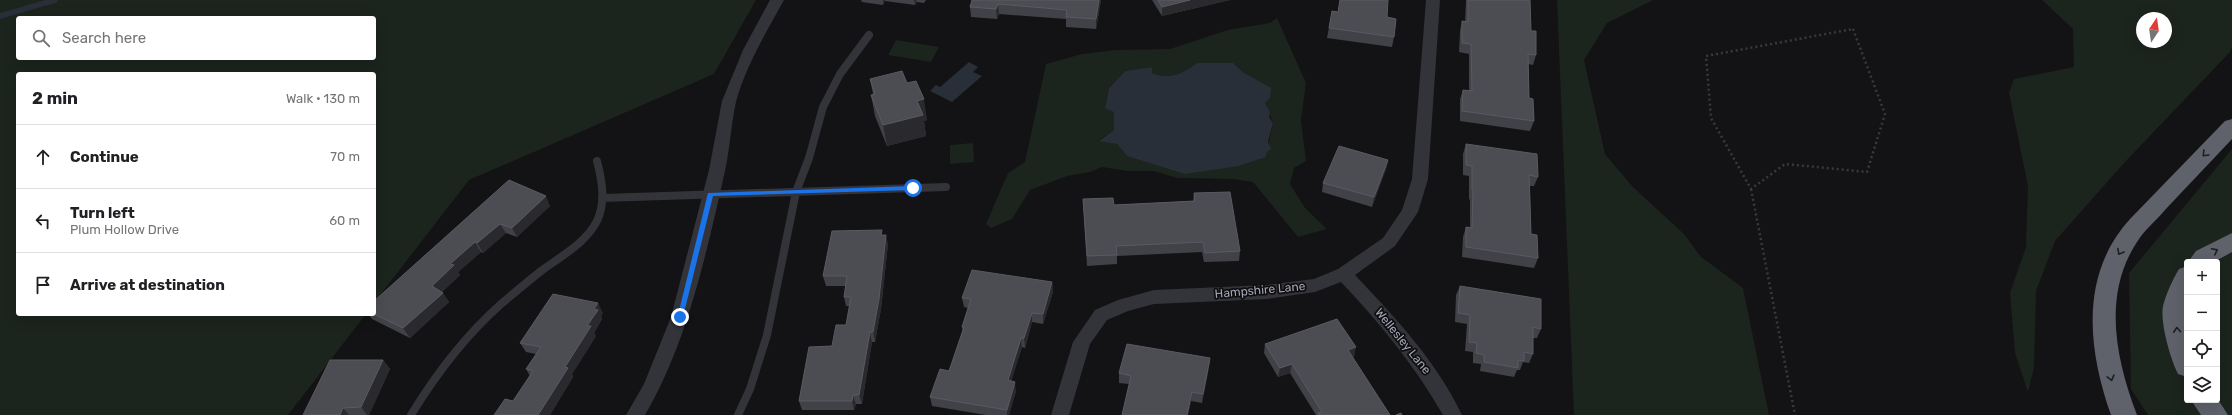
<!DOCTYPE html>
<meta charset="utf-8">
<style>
body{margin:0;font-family:Rubik,sans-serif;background:#f2f2f2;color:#202124}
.controls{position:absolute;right:12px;bottom:12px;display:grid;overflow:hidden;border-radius:4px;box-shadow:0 4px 16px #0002}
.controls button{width:36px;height:36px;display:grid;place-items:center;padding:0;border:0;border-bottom:1px solid #e0e0e0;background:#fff;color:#202124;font:20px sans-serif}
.compass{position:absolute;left:2136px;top:12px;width:36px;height:36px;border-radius:50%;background:#fff;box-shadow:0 4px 16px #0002;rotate:13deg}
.stop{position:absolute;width:12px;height:12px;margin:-9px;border:3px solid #1a73e8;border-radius:50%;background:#fff}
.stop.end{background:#1a73e8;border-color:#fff;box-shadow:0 1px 4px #0008}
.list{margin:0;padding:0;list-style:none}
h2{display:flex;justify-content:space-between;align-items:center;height:52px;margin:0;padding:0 16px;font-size:17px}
h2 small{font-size:13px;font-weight:400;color:#757577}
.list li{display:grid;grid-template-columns:26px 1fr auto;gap:12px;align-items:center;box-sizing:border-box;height:64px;padding:0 16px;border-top:1px solid #e0e0e0}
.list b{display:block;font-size:15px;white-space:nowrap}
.list p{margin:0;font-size:13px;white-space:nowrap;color:#757577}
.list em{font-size:13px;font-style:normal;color:#757577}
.icon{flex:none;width:22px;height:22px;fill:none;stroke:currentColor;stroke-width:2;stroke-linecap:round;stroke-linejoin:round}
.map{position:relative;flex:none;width:2232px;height:415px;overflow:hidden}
.search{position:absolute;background:#fff;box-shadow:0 4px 16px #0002;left:16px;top:16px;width:360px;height:44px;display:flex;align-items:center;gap:10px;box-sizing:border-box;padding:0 14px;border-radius:4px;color:#757577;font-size:15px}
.panel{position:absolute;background:#fff;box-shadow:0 4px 16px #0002;left:16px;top:72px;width:360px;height:244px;border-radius:4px}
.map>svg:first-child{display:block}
</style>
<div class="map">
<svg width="2232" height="415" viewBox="0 0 2232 415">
<rect width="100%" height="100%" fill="#131214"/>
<path fill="#1c241e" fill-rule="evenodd" d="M0 0H756L714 74 469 180 374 303V74H18V314H366L288 415H0ZM18 18H374V58H18Z
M1557 0H1653L1607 23 1584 60 1605 154 1633 187 1685 235 1700 256 1743 288 1769 415H1574Z
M2042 0H2232V47L2230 52 2125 162 2055 241 2036 291 2034 368 2028 392 2015 353 2010 293 2026 247 2028 186 2009 93 2014 79 2074 67 2073 29ZM2142 18H2166V42H2142Z
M1277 18 1306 83 1301 120 1306 161 1294 168 1290 184 1305 208 1327 229 1298 237 1253 182 1233 179 1177 178 1154 171H1127L1102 167 1090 172 1067 176 1030 190 1012 219 991 228 986 224 1008 173 1025 162 1046 64 1082 54 1116 50 1170 49 1228 30 1270 23ZM1197 63H1232L1243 72 1271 89 1265 103 1273 123 1266 157 1239 166 1127 156 1117 144 1099 140 1114 130 1115 112 1105 107 1109 88 1125 71 1152 67 1151 73C1169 80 1183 74 1197 63Z
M896 40 939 47 931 62 888 55Z
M973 143 974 162 950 164V145Z
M2232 149V415H2148L2131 389 2129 273ZM2187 262H2217V400H2187Z"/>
<path fill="#282f39" d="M969 62 978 67 973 72 982 76 952 102 930 91 936 85 940 87Z
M1197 63H1233L1243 72 1271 88 1270 98 1265 103 1270 112 1269 117 1273 123 1268 142 1271 149 1267 152 1266 157 1239 166 1185 174 1127 156 1117 144 1099 141 1114 130V112L1105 108 1109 88 1125 71 1152 67V73C1168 80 1183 74 1197 63Z"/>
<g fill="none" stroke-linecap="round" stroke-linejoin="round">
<path stroke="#282f39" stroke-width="5.5" d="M0 16 55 0"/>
<path stroke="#393a41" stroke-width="2.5" stroke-dasharray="2 3" stroke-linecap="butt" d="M1853 29 1885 114 1867 172 1785 164 1751 189 1711 118 1706 56Z
M1751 189 1795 415"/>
<path stroke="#33333a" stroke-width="8" d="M602 198 946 187
M411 415C436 374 465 336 501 304 514 293 527 282 541 271 561 256 585 244 597 221 606 202 602 180 597 161
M738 415 750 389 767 335 796 192 809 158 823 107 840 74 869 35"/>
<path fill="#33333a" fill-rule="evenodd" d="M770 0H784C767 31 745 67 736 102 731 124 730 148 725 171 707 251 687 344 645 415H626L644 384 671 317 709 170 722 101 743 50Z
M1426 0H1440L1428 179 1418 212 1395 246 1355 275C1395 317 1437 362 1462 415H1443C1415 366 1380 323 1341 282L1315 292 1267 299 1154 304 1128 311 1107 320 1090 344 1069 415H1051L1073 342 1095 310 1118 300 1154 290 1267 285 1314 279 1338 269 1383 238 1402 210 1412 179Z"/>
<path fill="#5f616b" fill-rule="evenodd" d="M2232 119V139C2210 163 2187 186 2165 210 2156 221 2144 230 2137 242 2102 295 2116 360 2137 415H2111C2088 350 2079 275 2130 219L2225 121Z
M2232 233V252L2214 262H2188L2196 251Z
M2187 266V377L2178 374C2170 358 2160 323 2163 306 2166 294 2173 279 2179 269Z
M2217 398 2228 415H2201L2191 400H2217Z"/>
</g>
<path fill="#414247" d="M861 0H926L924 3 917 2 915 5 885 1 883 5 862 2Z
M972 0H1101L1096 29 1066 27V19L999 14 997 19 971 17 970 7Z
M1152 0H1230L1162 16Z
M1466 0H1530L1531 31 1536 55 1533 65 1528 64 1529 98 1534 121 1530 131 1460 121V99L1463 90 1469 91V54L1459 52 1460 31 1462 21 1465 22Z
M1332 11 1387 17 1394 37 1392 47 1327 38Z
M870 79 927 120 924 121 926 136 887 146 875 116 871 95 873 94Z
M1466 144 1538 177 1534 186H1530L1531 234 1538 258 1534 268 1462 257 1463 237 1466 227 1470 228V200L1469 199V176L1463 175V154Z
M1388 160 1386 169 1372 207 1322 192 1323 183Z
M509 180 550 206 517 237 506 233 483 253 481 252 458 272 460 275 442 292 449 302 410 338 372 319 368 314H374Z
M1194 193 1240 251 1239 261 1204 262 1202 252 1117 256V264L1087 266 1083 199 1114 205 1193 201Z
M883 235 888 244 881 309 875 342H872L862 404H856L854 410H802L799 401 832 346 846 325 850 306H846L844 297 846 286H826L823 276Z
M1052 282 1053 292 1043 324 1032 322 1025 348 1022 347 1011 381 1016 391 1009 415H986L932 406 930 397 949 371 963 333 962 327 968 308 964 307 962 298Z
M1460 286 1541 329 1537 338H1533V354L1529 363 1523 362 1520 370H1517L1514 377 1480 371 1481 364 1473 363V352L1465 351 1467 324 1455 322 1456 295Z
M603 313 601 316 602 319 594 333 596 336 572 374 573 377 550 415H494L513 401 530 376 526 369 536 354 526 352 520 343Z
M1265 344 1354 357H1352L1390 415H1316L1290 373 1278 377 1264 353Z
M1210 358 1209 367 1202 403 1191 401 1188 415H1122L1129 384 1119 383V373Z
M383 360 390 369 369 415H303Z"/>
<path fill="#2a2a2e" d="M883 0H885V1L883 5Z
M914 0H916L917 2 915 5Z
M1099 0H1101L1096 29V19Z
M1190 0H1230L1162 16V7Z
M998 4 999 14 997 19 996 9Z
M924 99 927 120 924 121 926 136 887 146 883 125 917 101Z
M1388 160 1386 169 1372 207 1374 197Z
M546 196 550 206 517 237 512 228Z
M500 224 506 233 483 253 477 243Z
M886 235 888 244 881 309 875 342 873 332Z
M475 242 481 252 458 272 460 275 438 296 432 286 450 264Z
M1052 282 1053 292 1043 324V314Z
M443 293 449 302 410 338 403 328Z
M598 303 603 313 601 316 602 319 594 333 596 336 572 374 573 377 550 415H538L587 326 594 309Z
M1032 313V322L1025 348 1024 338Z
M870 332 872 342 862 404 859 395Z
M1021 338 1022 347 1009 389 1008 380Z
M1356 347 1354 357 1346 360 1348 350Z
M1210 358 1209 367 1202 403 1203 394Z
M383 360 390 369 369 415H367L361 407Z
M1292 364 1290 373 1278 377 1280 368Z
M1015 382 1016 391 1009 415H1007V410Z
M1192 392 1191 401 1188 415H1187Z
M853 395 856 404 854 410 852 401Z
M343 408 349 415H340Z"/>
<path fill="#4c4c53" stroke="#5a5a63" d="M972 0H1099L1096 19 1066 17 1067 10 998 4 996 9 970 7Z
M1158 0H1190L1162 7Z
M1340 0H1388L1387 17 1396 19 1394 37 1329 28 1332 11 1338 12Z
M1468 0H1530L1531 31H1536V55L1528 54 1529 98 1533 99 1534 121 1462 111 1463 90 1472 91 1471 44 1462 43V21L1468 22Z
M902 71 907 83 916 81 924 99 917 101 923 115 883 125 871 95 875 94 870 79Z
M1466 144 1537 154 1538 177 1529 175 1531 234 1537 235 1538 258 1466 247V227L1472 228 1473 190H1472V166L1466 165Z
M1339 146 1388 160 1374 197 1323 183Z
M509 180 546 196 512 228 500 224 477 243 475 242 450 264 454 265 432 286 443 293 403 328 374 314V301Z
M1230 192 1240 251 1205 253 1203 242 1116 246 1117 255 1087 256 1083 199 1113 198 1114 205 1195 201 1194 193Z
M882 230 881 235H886L879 299 873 332H870L859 395H853L852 401H799L809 347 832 346 836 325H846L851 297H844L847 276H823L832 231Z
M972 270 1052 282 1043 314 1032 313 1024 338H1021L1008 380 1015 382 1007 410 930 397 940 369 949 371 964 327H962L971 299 962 298Z
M1460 286 1541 299V329L1533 327V354L1524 352V361L1518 360V368L1484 362V355L1476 353 1477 343 1469 342 1470 315 1458 313Z
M553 294 598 303 594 309 598 310 587 326H591L565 367 568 368 538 415H494L505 399 513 401 533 371 526 369 541 347 520 343Z
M1337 319 1356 347 1348 350 1390 415H1319L1318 413 1322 412 1292 364 1280 368 1265 344Z
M1127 344 1210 358 1203 394 1192 392 1187 415H1122L1131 376 1119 373Z
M330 360H383L361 407 343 408 340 415H303Z
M1401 413 1402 415H1396Z"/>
<defs><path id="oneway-chevron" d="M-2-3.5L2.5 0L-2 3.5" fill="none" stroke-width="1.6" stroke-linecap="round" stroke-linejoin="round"/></defs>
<g stroke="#1e1f21">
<use href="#oneway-chevron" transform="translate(2205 154) rotate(134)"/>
<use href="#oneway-chevron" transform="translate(2215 251) rotate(-27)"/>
<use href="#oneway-chevron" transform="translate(2120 252) rotate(119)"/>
<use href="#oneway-chevron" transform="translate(2177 330) rotate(-94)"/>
<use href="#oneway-chevron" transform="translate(2111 378) rotate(75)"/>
</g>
<path fill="#1a73e8" d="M913 186 916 188 913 190 713 196 683 317 680 320 677 319 708 193Z"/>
<g text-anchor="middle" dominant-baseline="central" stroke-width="3.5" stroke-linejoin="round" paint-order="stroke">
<g font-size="12" fill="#a3a6b6" stroke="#0e0e0f">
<text transform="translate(1260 290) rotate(-5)">Hampshire Lane</text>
<text transform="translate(1403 341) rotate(51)">Wellesley Lane</text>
</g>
</g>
</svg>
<div class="controls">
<button>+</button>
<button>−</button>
<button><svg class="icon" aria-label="locate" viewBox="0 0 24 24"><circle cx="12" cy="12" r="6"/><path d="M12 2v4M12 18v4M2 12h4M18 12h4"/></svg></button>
<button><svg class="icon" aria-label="layers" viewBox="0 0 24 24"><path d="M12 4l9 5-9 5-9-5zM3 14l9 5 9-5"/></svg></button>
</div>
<svg class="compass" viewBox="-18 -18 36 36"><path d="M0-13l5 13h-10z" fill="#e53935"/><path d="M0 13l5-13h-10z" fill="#757577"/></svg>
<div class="stop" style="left:913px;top:188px"></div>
<div class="stop end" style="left:680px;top:317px"></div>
<div class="search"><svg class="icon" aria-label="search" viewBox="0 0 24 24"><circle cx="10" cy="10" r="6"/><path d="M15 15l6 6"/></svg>Search here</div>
<section class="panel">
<h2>2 min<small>Walk · 130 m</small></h2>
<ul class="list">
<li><svg class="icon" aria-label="ahead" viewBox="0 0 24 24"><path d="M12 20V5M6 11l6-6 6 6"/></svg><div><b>Continue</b></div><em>70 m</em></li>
<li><svg class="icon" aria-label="left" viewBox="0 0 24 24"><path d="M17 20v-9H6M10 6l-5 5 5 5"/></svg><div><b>Turn left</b><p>Plum Hollow Drive</p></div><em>60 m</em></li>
<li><svg class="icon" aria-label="arrive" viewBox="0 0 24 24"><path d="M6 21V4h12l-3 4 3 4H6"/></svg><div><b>Arrive at destination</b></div></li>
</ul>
</section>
</div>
